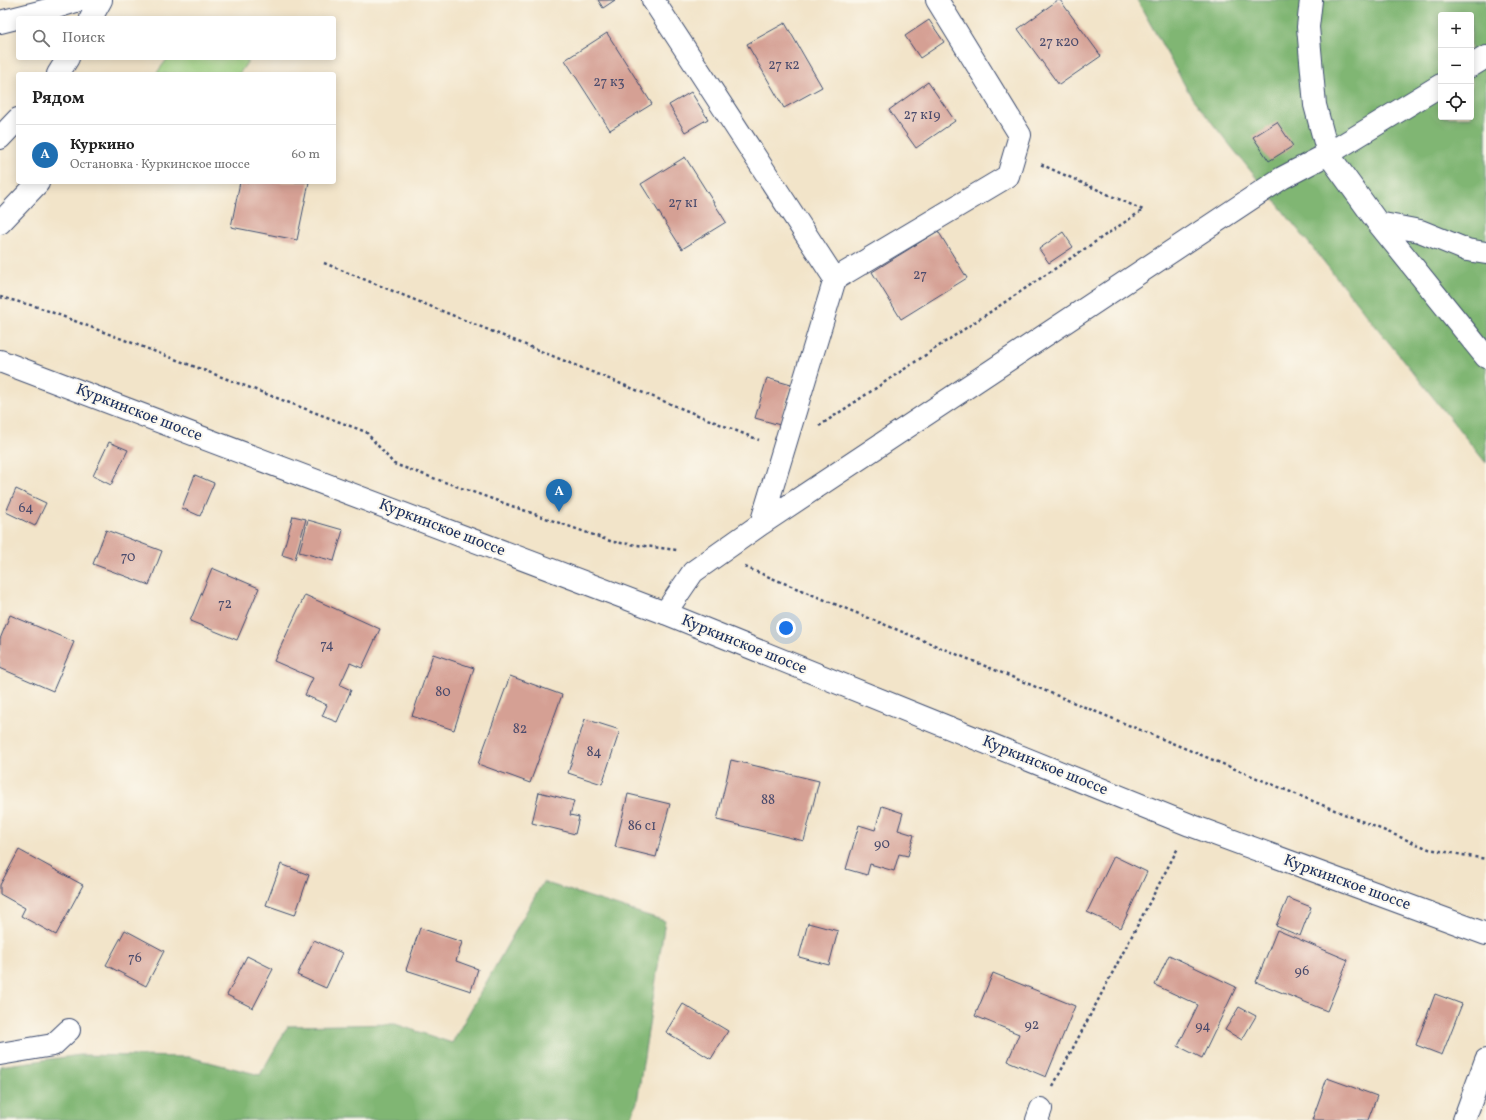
<!DOCTYPE html>
<html lang="ru">
<meta charset="utf-8">
<style>
body{margin:0;font-family:Vollkorn,serif;background:#f2f2f2;color:#222}
.controls{position:absolute;right:12px;top:12px;display:grid;overflow:hidden;border-radius:4px;box-shadow:0 2px 10px #0003}
.controls button{width:36px;height:36px;display:grid;place-items:center;padding:0;border:0;border-bottom:1px solid #e0e0e0;background:#fff;color:#222;font:20px sans-serif}
.you{position:absolute;left:786px;top:628px;width:14px;height:14px;margin:-10px;border:3px solid #fff;border-radius:50%;background:#1a73e8;box-shadow:0 0 0 6px #1a73e833}
.badge{display:grid;place-items:center;width:26px;height:26px;border-radius:50%;background:#1f6fb2;color:#fff;font-size:13px;font-weight:700}
.pin{position:absolute;translate:-50% -33px;filter:drop-shadow(0 1px 2px #0008)}
.pin::after{content:'';position:absolute;top:21px;width:14px;height:12px;background:inherit;clip-path:polygon(0 0,100% 0,50% 100%)}
.list{margin:0;padding:0;list-style:none}
h2{display:flex;justify-content:space-between;align-items:center;height:52px;margin:0;padding:0 16px;font-size:17px}
h2 small{font-size:13px;font-weight:400;color:#767676}
.list li{display:grid;grid-template-columns:26px 1fr auto;gap:12px;align-items:center;box-sizing:border-box;height:60px;padding:0 16px;border-top:1px solid #e0e0e0}
.list b{display:block;font-size:15px;white-space:nowrap}
.list p{margin:0;font-size:13px;white-space:nowrap;color:#767676}
.list em{font-size:13px;font-style:normal;color:#767676}
.icon{flex:none;width:22px;height:22px;fill:none;stroke:currentColor;stroke-width:2;stroke-linecap:round;stroke-linejoin:round}
.map{position:relative;flex:none;width:1486px;height:1120px;overflow:hidden}
.search{position:absolute;background:#fff;box-shadow:0 2px 10px #0003;left:16px;top:16px;width:320px;height:44px;display:flex;align-items:center;gap:10px;box-sizing:border-box;padding:0 14px;border-radius:4px;color:#767676;font-size:15px}
.panel{position:absolute;background:#fff;box-shadow:0 2px 10px #0003;left:16px;top:72px;width:320px;height:112px;border-radius:4px}
.map>svg:first-child{display:block}
</style>
<div class="map">
<svg width="1486" height="1120" viewBox="0 0 1486 1120">
<rect width="100%" height="100%" fill="#fbf7ec"/>
<filter id="ink" filterUnits="userSpaceOnUse"><feTurbulence type="fractalNoise" baseFrequency=".025" numOctaves="2"/><feDisplacementMap in="SourceGraphic" scale="8" xChannelSelector="R" yChannelSelector="G"/><feConvolveMatrix kernelMatrix="1 2 1 2 8 2 1 2 1" color-interpolation-filters="sRGB"/></filter>
<filter id="wash" filterUnits="userSpaceOnUse"><feTurbulence type="fractalNoise" baseFrequency=".012" numOctaves="4" result="noise"/><feDisplacementMap in="SourceGraphic" scale="16" xChannelSelector="R" yChannelSelector="G"/><feGaussianBlur stdDeviation="0.9" result="paint"/><feColorMatrix in="noise" values="0 0 0 0 0 0 0 0 0 0 0 0 0 0 0 0 0 1.4 0 .05"/><feComposite in="paint" operator="in"/></filter>
<g filter="url(#wash)">
<rect width="100%" height="100%" fill="#f2e4c9"/>
<path fill="#a1d586" stroke="#5e8272" d="M168 58H244L248 61 239 74H156Z"/>
<path fill="#80b673" stroke="#4e7268" fill-rule="evenodd" d="M1137 0H1486V463L1192 98ZM1441 15H1471V117H1441Z
M543 882 665 921 637 1102 630 1120H0V1066L80 1055 189 1057 260 1075 288 1026 395 1024 452 1043Z"/>
<g id="blocks">
<path fill="#d5a094" d="M598 0H615L603 8Z
M1058 0H1060L1101 56 1059 85 1018 29Z
M929 20 944 42 920 58 905 36Z
M785 23 822 87 784 108 747 44Z
M607 33 652 104 610 130 565 60Z
M928 82 955 121 916 148 889 110Z
M691 92 708 119 685 132 669 105Z
M1277 122 1293 146 1269 161 1253 137Z
M685 157 726 222 682 249 641 184Z
M240 182H309L297 240 231 227Z
M938 231 967 278 901 319 872 272Z
M1063 232 1073 247 1049 263 1039 249Z
M767 378 791 385 780 425 755 418Z
M109 442 128 450 111 485 93 476Z
M195 475 214 483 200 516 182 508Z
M16 489 46 503 35 526 6 512Z
M293 516 306 519 295 559 282 555Z
M308 520 343 530 334 561 299 552Z
M106 530 162 551 149 585 93 564Z
M212 568 259 588 237 640 190 621Z
M305 595 380 629 362 668 350 663 340 685 351 690 337 722 322 716 327 705 305 695 313 678 274 661Z
M10 615 74 642 53 691 0 668V639Z
M433 654 474 668 454 730 412 716Z
M510 676 562 695 530 783 478 764Z
M585 719 620 730 602 784 568 773Z
M731 760 819 781 804 841 717 820Z
M539 792 574 801 570 815 579 817 575 834 532 823Z
M628 794 670 804 656 857 615 847Z
M882 806 903 813 898 830 914 835 908 856 899 854 894 871 870 864 867 875 846 869 859 825 875 830Z
M19 850 83 885 56 935 21 916 25 908 0 894V885Z
M1114 856 1147 872 1121 928 1087 912Z
M281 864 309 875 295 915 266 905Z
M1288 898 1311 907 1300 936 1276 926Z
M808 923 838 931 829 965 799 957Z
M420 928 462 942 456 961 478 969 471 991 406 970Z
M125 930 164 951 146 986 106 965Z
M1277 930 1348 960 1327 1011 1256 982Z
M314 940 342 953 326 988 297 975Z
M1169 955 1236 987 1202 1058 1178 1046 1198 1005 1155 985Z
M247 956 273 969 253 1008 227 995Z
M993 973 1075 1006 1046 1077 1008 1061 1019 1034 975 1016Z
M1435 994 1462 1004 1442 1055 1416 1045Z
M683 1004 728 1031 711 1059 666 1032Z
M1239 1007 1256 1016 1242 1040 1225 1030Z
M1327 1078 1377 1096 1368 1120H1312Z"/>
</g>
</g>
<g filter="url(#ink)">
<use href="#blocks" fill-opacity="0" stroke="#3b4a6e" stroke-width="1"/>
<g fill="none" stroke-linecap="round" stroke-linejoin="round">
<g stroke="#3b4a6e" stroke-width="24">
<path id="minor" d="M653 0 835 279
M1311 0 1308 27 1315 105 1328 154 1378 223 1486 357
M91 18 101 0
M0 22 44 11 79 0
M1471 66 1486 57
M58 74 68 58
M0 138 18 119
M0 223 38 183
M1378 223 1420 231 1467 250 1486 253
M761 524 835 279 1008 176 1020 135 937 0
M665 613 693 572 761 524 1282 178 1328 154 1441 85
M0 1054 53 1045 69 1030
M1037 1120 1041 1109
M1464 1120 1486 1060"/>
</g>
<g stroke="#3b4a6e" stroke-width="24">
<path id="major" d="M0 361 665 613 1190 825 1486 934"/>
</g>
<path stroke="#3b4a6e" stroke-width="2.5" stroke-dasharray="3 3" stroke-linecap="butt" d="M324 263 759 440
M0 297 38 307 366 432 394 464 613 542 677 550
M819 426 1143 210 1040 164
M745 567 1429 849 1486 859
M1053 1086 1178 848"/>
<use href="#minor" stroke="#fff" stroke-width="22"/>
<use href="#major" stroke="#fff" stroke-width="22"/>
</g>
</g>
<g text-anchor="middle" dominant-baseline="central" stroke-width="4" stroke-linejoin="round" paint-order="stroke">
<g font-size="14" fill="#4a4b6c">
<text x="1059" y="42">27 к20</text>
<text x="784" y="65">27 к2</text>
<text x="609" y="82">27 к3</text>
<text x="922" y="115">27 к19</text>
<text x="683" y="203">27 к1</text>
<text x="920" y="275">27</text>
<text x="26" y="508">64</text>
<text x="128" y="557">70</text>
<text x="225" y="604">72</text>
<text x="327" y="645">74</text>
<text x="443" y="692">80</text>
<text x="520" y="729">82</text>
<text x="594" y="752">84</text>
<text x="768" y="800">88</text>
<text x="642" y="826">86 с1</text>
<text x="882" y="844">90</text>
<text x="135" y="958">76</text>
<text x="1302" y="971">96</text>
<text x="1032" y="1025">92</text>
<text x="1203" y="1026">94</text>
</g>
<g font-size="16" fill="#1b2f5e" stroke="#fbf7ec">
<text transform="translate(139 413) rotate(21)">Куркинское шоссе</text>
<text transform="translate(442 528) rotate(21)">Куркинское шоссе</text>
<text transform="translate(744 645) rotate(22)">Куркинское шоссе</text>
<text transform="translate(1045 766) rotate(22)">Куркинское шоссе</text>
<text transform="translate(1347 883) rotate(20)">Куркинское шоссе</text>
</g>
</g>
</svg>
<div class="controls">
<button>+</button>
<button>−</button>
<button><svg class="icon" aria-label="locate" viewBox="0 0 24 24"><circle cx="12" cy="12" r="6"/><path d="M12 2v4M12 18v4M2 12h4M18 12h4"/></svg></button>
</div>
<div class="you"></div>
<div class="pin badge" style="left:559px;top:512px">A</div>
<div class="search"><svg class="icon" aria-label="search" viewBox="0 0 24 24"><circle cx="10" cy="10" r="6"/><path d="M15 15l6 6"/></svg>Поиск</div>
<section class="panel">
<h2>Рядом<small></small></h2>
<ul class="list">
<li><span class="badge">A</span><div><b>Куркино</b><p>Остановка · Куркинское шоссе</p></div><em>60 m</em></li>
</ul>
</section>
</div>
